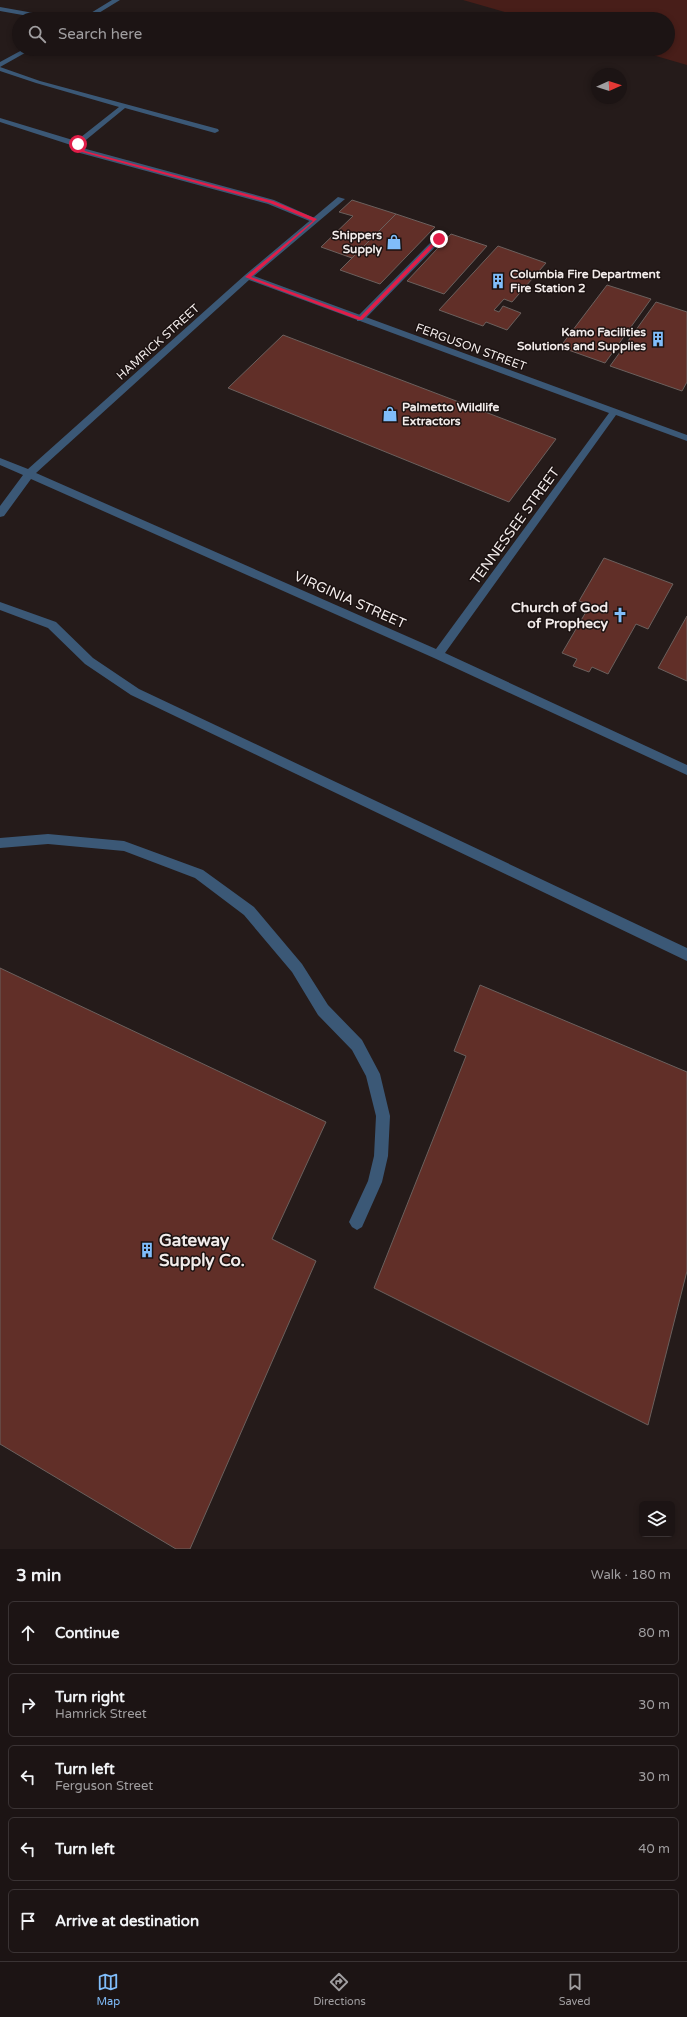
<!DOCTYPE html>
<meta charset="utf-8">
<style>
body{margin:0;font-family:"Varela Round",sans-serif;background:#292122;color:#f1f3f6}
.controls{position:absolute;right:12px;bottom:12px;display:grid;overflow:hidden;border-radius:6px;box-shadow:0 2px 6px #0003}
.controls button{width:36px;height:36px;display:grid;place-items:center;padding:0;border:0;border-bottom:1px solid #3a3334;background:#1c1414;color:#f1f3f6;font:20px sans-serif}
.compass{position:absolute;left:591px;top:68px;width:36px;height:36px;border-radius:50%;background:#1c1414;box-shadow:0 2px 6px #0003;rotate:87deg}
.stop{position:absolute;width:12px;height:12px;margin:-9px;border:3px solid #e11d48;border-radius:50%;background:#fff}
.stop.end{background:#e11d48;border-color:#fff;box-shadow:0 1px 4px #0008}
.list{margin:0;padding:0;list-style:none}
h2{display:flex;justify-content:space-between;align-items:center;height:52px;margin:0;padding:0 16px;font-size:17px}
h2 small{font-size:13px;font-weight:400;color:#a09ea0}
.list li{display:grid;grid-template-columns:26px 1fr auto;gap:12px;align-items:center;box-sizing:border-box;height:64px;margin:0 8px 8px;padding:0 8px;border:1px solid #3a3334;border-radius:6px}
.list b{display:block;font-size:15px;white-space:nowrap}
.list p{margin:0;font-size:13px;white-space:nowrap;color:#a09ea0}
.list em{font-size:13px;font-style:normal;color:#a09ea0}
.icon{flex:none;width:22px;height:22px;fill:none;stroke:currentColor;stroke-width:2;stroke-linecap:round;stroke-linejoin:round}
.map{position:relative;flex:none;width:687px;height:1549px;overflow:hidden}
.search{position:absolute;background:#1c1414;box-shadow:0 2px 6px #0003;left:12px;right:12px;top:12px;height:44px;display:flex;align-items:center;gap:10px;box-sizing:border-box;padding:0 14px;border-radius:22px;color:#a09ea0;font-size:15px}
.sheet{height:412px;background:#1c1414}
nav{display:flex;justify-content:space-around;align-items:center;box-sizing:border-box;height:56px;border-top:1px solid #3a3334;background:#1c1414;font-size:11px;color:#a09ea0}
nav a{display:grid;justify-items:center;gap:2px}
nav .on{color:#80bdfa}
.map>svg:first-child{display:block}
</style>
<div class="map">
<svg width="687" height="1549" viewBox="0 0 687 1549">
<rect width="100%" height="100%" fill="#251b1a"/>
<path fill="#481e19" d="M463 0H687V65L632 49H668V19H529Z"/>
<path fill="#612f28" stroke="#6b605d" d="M352 200 396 214 352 258 321 247 353 216 339 212Z
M396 214 435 227 380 284 340 270Z
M451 234 487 246 444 294 407 281Z
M498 246 546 263 512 302 504 299 494 310 499 312 503 306 521 313 507 330 486 322 483 326 439 310Z
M607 285 651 299 605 363 560 347Z
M656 302 687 312V382L682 391 610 366Z
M283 335 556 439 509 502 228 388Z
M604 558 673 584 648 629 636 624 608 674 592 667 589 672 573 666 577 659 562 653 590 605 579 601Z
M687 616V681L658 668Z
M0 968 326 1122 272 1239 316 1261 190 1549H176L0 1444Z
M480 985 687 1072V1271L648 1425 374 1288 466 1056 454 1051Z"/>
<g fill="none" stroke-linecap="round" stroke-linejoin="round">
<path fill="#3b5876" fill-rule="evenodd" d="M0 67 40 81 218 129 219 131 215 133 125 108 81 144 86 149 274 200 319 220 312 222 268 204 80 153 74 146 0 122V118L76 141 119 107 36 83 0 71Z
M436 237 443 239 363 321H357V317Z
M0 602 56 622 93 658 139 689 687 948V961L131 695 85 664 48 628 0 610Z
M48 834 124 841 203 870 254 907 302 964 328 1005 362 1040 380 1074 390 1116 388 1156 382 1182 362 1227 357 1230 352 1227 349 1222 368 1181 374 1156 376 1116 366 1076 352 1050 318 1015 292 972 244 915 195 878 124 851 48 844 0 848V838Z"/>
<path fill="#3b5876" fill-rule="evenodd" d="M112 0H120L89 19H81Z
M0 7 56 17 59 19H45L0 11Z
M24 49H32L0 67V62Z
M338 197 345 199 254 276 687 435V441L616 415 445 653 687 765V775L434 658 31 479 4 516 0 517V506L23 475 0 465V458L28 469 245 275ZM249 280 609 413 436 649 36 473Z"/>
</g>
<path fill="#e11d48" d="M79 143 85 151 273 201 317 219 251 277 360 317 437 238 441 239 362 320H359L245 277 313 221 270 203 82 152 75 144Z"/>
<defs>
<g id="shop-bare" transform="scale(1.2)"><path d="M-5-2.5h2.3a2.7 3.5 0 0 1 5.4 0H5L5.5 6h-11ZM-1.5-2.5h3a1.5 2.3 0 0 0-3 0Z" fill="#80bdfa" stroke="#1b1211" stroke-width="2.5" paint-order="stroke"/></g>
<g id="building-bare" transform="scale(1.2)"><path d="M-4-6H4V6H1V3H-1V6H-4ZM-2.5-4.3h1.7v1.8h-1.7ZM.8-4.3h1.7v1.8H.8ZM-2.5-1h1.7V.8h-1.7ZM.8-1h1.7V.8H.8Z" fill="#80bdfa" stroke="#1b1211" stroke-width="2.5" paint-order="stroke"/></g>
<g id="church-bare" transform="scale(1.2)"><path d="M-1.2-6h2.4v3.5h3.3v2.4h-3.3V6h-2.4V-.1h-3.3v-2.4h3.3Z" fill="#80bdfa" stroke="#1b1211" stroke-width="2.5" paint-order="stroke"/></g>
</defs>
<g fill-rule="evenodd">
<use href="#shop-bare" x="394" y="242"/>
<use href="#building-bare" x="498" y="281"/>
<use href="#building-bare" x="658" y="339"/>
<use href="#shop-bare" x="390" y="414"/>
<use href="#church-bare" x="620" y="615"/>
<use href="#building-bare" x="147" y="1250"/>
</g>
<g text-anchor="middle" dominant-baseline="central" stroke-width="3" stroke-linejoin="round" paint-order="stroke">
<g font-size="12" font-weight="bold" fill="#f2ebea" stroke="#1b1211" text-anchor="end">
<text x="382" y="235">Shippers<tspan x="382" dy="14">Supply</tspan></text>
<text x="510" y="274" text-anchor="start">Columbia Fire Department<tspan x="510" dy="14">Fire Station 2</tspan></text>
<text x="646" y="332">Kamo Facilities<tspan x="646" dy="14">Solutions and Supplies</tspan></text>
<text x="402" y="407" text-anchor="start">Palmetto Wildlife<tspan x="402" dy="14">Extractors</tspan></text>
</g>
<g font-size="12" fill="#f2ebea" stroke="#1b1211">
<text transform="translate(158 342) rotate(-42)">HAMRICK STREET</text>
<text transform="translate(471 347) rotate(20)">FERGUSON STREET</text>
</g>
<g font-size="14" fill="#f2ebea" stroke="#1b1211">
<text transform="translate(515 526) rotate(-54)">TENNESSEE STREET</text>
<text transform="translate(350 600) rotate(24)">VIRGINIA STREET</text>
</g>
<g font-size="14" font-weight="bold" fill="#f2ebea" stroke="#1b1211" text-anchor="end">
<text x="608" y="607">Church of God<tspan x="608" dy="16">of Prophecy</tspan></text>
</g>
<g font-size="17" font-weight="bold" fill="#f2ebea" stroke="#1b1211" text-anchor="start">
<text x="159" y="1240">Gateway<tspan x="159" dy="20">Supply Co.</tspan></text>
</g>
</g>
</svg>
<div class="controls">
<button><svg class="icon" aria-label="layers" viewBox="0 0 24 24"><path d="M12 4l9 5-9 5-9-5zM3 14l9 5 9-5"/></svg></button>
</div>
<svg class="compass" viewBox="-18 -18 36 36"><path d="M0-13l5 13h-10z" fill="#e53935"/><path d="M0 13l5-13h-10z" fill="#a09ea0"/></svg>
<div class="stop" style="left:78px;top:144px"></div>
<div class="stop end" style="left:439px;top:239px"></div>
<div class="search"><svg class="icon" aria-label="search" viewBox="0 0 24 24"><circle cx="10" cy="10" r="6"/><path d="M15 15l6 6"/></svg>Search here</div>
</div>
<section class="sheet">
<h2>3 min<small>Walk · 180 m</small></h2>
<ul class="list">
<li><svg class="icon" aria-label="ahead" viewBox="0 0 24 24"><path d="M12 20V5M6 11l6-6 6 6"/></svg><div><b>Continue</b></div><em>80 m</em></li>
<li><svg class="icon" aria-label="right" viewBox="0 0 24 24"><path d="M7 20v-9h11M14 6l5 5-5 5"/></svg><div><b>Turn right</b><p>Hamrick Street</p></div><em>30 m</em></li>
<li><svg class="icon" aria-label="left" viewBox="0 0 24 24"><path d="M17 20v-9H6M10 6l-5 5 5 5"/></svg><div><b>Turn left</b><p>Ferguson Street</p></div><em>30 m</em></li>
<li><svg class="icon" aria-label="left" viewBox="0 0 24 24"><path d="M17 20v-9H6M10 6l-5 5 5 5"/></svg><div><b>Turn left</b></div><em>40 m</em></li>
<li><svg class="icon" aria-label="arrive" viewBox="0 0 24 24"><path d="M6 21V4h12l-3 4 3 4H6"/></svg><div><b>Arrive at destination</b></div></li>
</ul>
</section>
<nav>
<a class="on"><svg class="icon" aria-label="map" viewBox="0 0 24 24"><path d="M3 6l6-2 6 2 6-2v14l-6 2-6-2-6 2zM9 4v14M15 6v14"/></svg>Map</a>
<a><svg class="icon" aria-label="directions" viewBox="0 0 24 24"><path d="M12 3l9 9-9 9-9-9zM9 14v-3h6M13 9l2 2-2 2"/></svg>Directions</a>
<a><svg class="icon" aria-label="saved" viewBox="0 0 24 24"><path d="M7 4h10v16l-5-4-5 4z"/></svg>Saved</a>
</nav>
